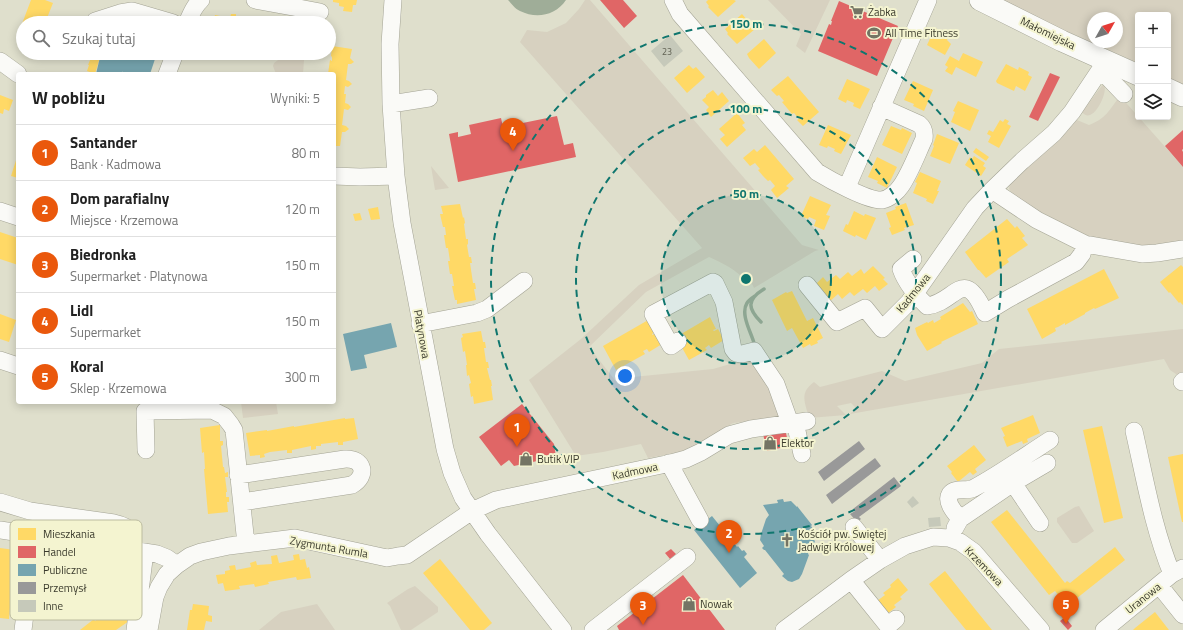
<!DOCTYPE html>
<html lang="pl">
<meta charset="utf-8">
<style>
body{margin:0;font-family:"Titillium Web",sans-serif;background:#f6f6f6;color:#222}
.controls{position:absolute;right:12px;top:12px;display:grid;overflow:hidden;border-radius:4px;box-shadow:0 2px 10px #0003}
.controls button{width:36px;height:36px;display:grid;place-items:center;padding:0;border:0;border-bottom:1px solid #e0e0e0;background:#fff;color:#222;font:20px sans-serif}
.compass{position:absolute;left:1087px;top:12px;width:36px;height:36px;border-radius:50%;background:#fff;box-shadow:0 2px 10px #0003;rotate:51deg}
.you{position:absolute;left:625px;top:376px;width:14px;height:14px;margin:-10px;border:3px solid #fff;border-radius:50%;background:#1a73e8;box-shadow:0 0 0 6px #1a73e833}
.badge{display:grid;place-items:center;width:26px;height:26px;border-radius:50%;background:#ea580c;color:#fff;font-size:13px;font-weight:700}
.pin{position:absolute;translate:-50% -33px;filter:drop-shadow(0 1px 2px #0008)}
.pin::after{content:'';position:absolute;top:21px;width:14px;height:12px;background:inherit;clip-path:polygon(0 0,100% 0,50% 100%)}
.list{margin:0;padding:0;list-style:none}
h2{display:flex;justify-content:space-between;align-items:center;height:52px;margin:0;padding:0 16px;font-size:17px}
h2 small{font-size:13px;font-weight:400;color:#767676}
.list li{display:grid;grid-template-columns:26px 1fr auto;gap:12px;align-items:center;box-sizing:border-box;height:56px;padding:0 16px;border-top:1px solid #e0e0e0}
.list b{display:block;font-size:15px;white-space:nowrap}
.list p{margin:0;font-size:13px;white-space:nowrap;color:#767676}
.list em{font-size:13px;font-style:normal;color:#767676}
.icon{flex:none;width:22px;height:22px;fill:none;stroke:currentColor;stroke-width:2;stroke-linecap:round;stroke-linejoin:round}
.map{position:relative;flex:none;width:1183px;height:630px;overflow:hidden}
.search{position:absolute;background:#fff;box-shadow:0 2px 10px #0003;left:16px;top:16px;width:320px;height:44px;display:flex;align-items:center;gap:10px;box-sizing:border-box;padding:0 14px;border-radius:22px;color:#767676;font-size:15px}
.panel{position:absolute;background:#fff;box-shadow:0 2px 10px #0003;left:16px;top:72px;width:320px;height:332px;border-radius:4px}
.map>svg:first-child{display:block}
</style>
<div class="map">
<svg width="1183" height="630" viewBox="0 0 1183 630">
<rect width="100%" height="100%" fill="#dfdfcc"/>
<path fill="#d7d1c0" fill-rule="evenodd" d="M585 0H590L802 245 819 250 815 251 754 288 752 284 750 285 748 281 746 282C738 270 722 263 709 257L646 292 589 347 618 384 633 377 713 369 751 358 772 394 782 417 733 423 686 451 648 458 641 444 603 452 576 456 529 380 581 339 639 285 702 248 520 42 527 30 547 32 566 23 579 9Z
M768 0H830L805 53 796 46 801 34Z
M996 0H1183V86L1168 78V15H1138V63ZM1093 18H1117V42H1093Z
M282 57 304 60 303 74H276L273 66 274 63Z
M1104 83C1109 93 1092 126 1082 112Z
M1120 96 1183 167V242L1145 246 1087 236 1073 230 1010 195 1012 193 1009 189 1010 183 1057 142 1077 120 1089 125C1107 118 1109 110 1120 96Z
M431 166 449 188 435 190Z
M1183 329V376H1179L1170 370 1164 359 850 414 856 408 851 403 837 406 846 415 809 418C805 402 799 393 814 382L820 387 882 371 905 381 982 363 999 349Z
M241 402H276L278 414 243 418Z
M1079 506 1094 531 1077 543H1072L1057 522V518L1075 507Z
M415 586 438 607V612L411 630H401L390 606 387 603 408 589Z
M317 604 335 630H259L281 612Z"/>
<path fill="#9fad98" d="M508 0H566C555 16 536 19 520 11 515 9 512 4 508 0Z"/>
<path fill="#ffd966" d="M31 0H45L53 3 45 23H23V39L17 37Z
M333 0H357L356 5H353L352 12 343 11 344 7 339 6V3L333 2Z
M708 0H734L736 1 718 17 708 7 709 6 706 2Z
M231 14H236V19L252 22 253 17 258 18V23H213L215 15 230 18Z
M742 14 755 29 737 44 727 34 728 33 725 29Z
M935 28 949 35 947 40 951 44 945 55 927 45Z
M764 39 776 53 759 69 749 58 747 54Z
M332 46 352 49 350 58 354 62 351 64H348L346 80 349 81 352 84 348 87 345 86 344 94H346L345 103 348 104 351 107 348 110 344 109 342 125 346 126 349 129 345 132H342L340 146H334V74H328L330 60 332 61V57L331 56Z
M93 53 101 54 95 74 87 71 89 65H88Z
M963 53 983 62 976 77 956 67 952 75 945 71 948 67 945 65 950 56 959 61Z
M1006 64 1018 70 1019 67 1029 72 1028 75 1032 77 1025 91 1016 86 1014 91 997 83 996 81Z
M689 65 693 69 696 67 705 77 687 93 674 78Z
M788 76 819 112 803 126 797 120 799 119 794 113 792 114 782 102 784 101 779 95 777 96 771 90Z
M847 79 870 89 860 109 853 106 854 103 847 100 846 103 838 99Z
M913 81 933 90 924 111 913 106 914 104 904 100Z
M713 90 718 96 722 92 729 101 711 117 706 110 709 107 702 100 706 97V95Z
M0 95 13 100 9 111 4 109 3 114 0 113Z
M958 101 979 110 970 131 951 122 955 112 953 111Z
M737 113 745 123 742 125 746 130 727 147 720 139 725 135 719 129Z
M1005 119 1009 121 1007 124 1011 126 999 148 988 142 991 136 987 134 989 130 993 132 1000 120 1003 122Z
M828 125 851 135 841 154 834 151 835 149 828 146 827 148 819 145Z
M891 126 901 130 902 128 912 133 902 154 882 145Z
M937 134 959 143 950 164 930 156 934 146 933 145Z
M765 145 794 179 786 186 789 188 777 198 771 190 775 186 770 180 768 181 763 176 758 170 760 169 755 163 750 166 743 158 754 149 757 152Z
M976 148 989 157 986 161 973 152Z
M18 154V178L11 176Z
M974 156 985 163 983 166 986 168 981 176 965 165 970 157 972 159Z
M877 157 897 167 887 188 877 183 878 181 868 177Z
M920 172 941 181 937 191H939L933 204 926 201 927 199 913 193 917 183 915 182Z
M810 196 831 205 826 215 830 216 824 230 814 226 816 220 809 217 808 219 801 216Z
M906 203 914 225 904 228 905 230 892 235 889 228 891 227 886 213 896 209 895 207Z
M460 204 463 218 464 217 465 223 464 224 466 239H468V244L467 245 469 257H471L472 263H470L473 283H475L476 289H474L476 300 457 304V300H455L452 286H454L452 274H450L448 261H450L448 248H446L444 235H446L445 227H443L440 214H443L441 206Z
M378 207 380 219 371 220 368 209Z
M854 211 864 216 865 214 876 218 866 240 856 235 855 237 843 231 846 224 848 225Z
M360 213 362 220 355 221 353 214Z
M1007 219 1015 228 1017 226 1025 236 1022 238 1028 245 1007 259 1009 262 986 278 979 270H978L965 252Z
M0 232 18 238V265L0 259Z
M1181 265 1183 267V305L1180 302 1179 303 1170 292 1169 293 1160 282Z
M873 266 885 278 883 279 888 284 879 291 875 286 867 293 863 289 854 296 850 292 842 299 838 294 829 302 815 285 823 277 827 282 836 275 840 279 848 272 852 276 861 269 864 274Z
M1104 269 1119 298 1095 309 1094 308 1085 313V314L1065 325V323L1058 327 1055 328 1056 331 1042 339 1027 309Z
M792 291 807 321 813 318 823 338 817 341 818 343 811 346 810 344 803 348 792 328 787 331 772 300 786 292 787 293Z
M963 303 970 312 972 311 978 324 941 342 942 343 927 351 917 335 915 328 927 322 928 323 933 320 934 323 941 319 940 317Z
M0 314 16 320 9 342 0 339Z
M710 317 716 329 713 330 714 331 718 329 724 340 711 348 709 345 705 348 707 350 689 360 676 337Z
M650 319 656 331 652 334V335L656 333 662 344 649 352 647 349 643 351 645 354 616 370 603 346Z
M481 331 483 342H485L486 348H484L486 362H488L489 368H487L490 380H491L492 386H491L493 400 474 404 473 396 471 397 469 384 471 383 469 375 467 376 466 365H467L465 351 463 352 461 338 463 337 462 334Z
M1033 415 1040 433 1027 439 1028 442 1023 444 1022 441 1007 447 1003 437 1005 436 1001 428Z
M345 418V419L354 418 358 439 343 442V445H338V442L321 444V446H316V449L311 450V446L292 450V453H287V450L270 452 264 454 265 457 260 458V455L250 456 246 433 267 430V431L294 426V427Z
M220 425V441H223V445L221 446 223 467H224L225 473 228 472V477H225L227 492H226V497H229V502H227L228 512 208 514 204 469H205L204 452 202 453 200 428Z
M1102 426 1123 518 1104 523 1083 430Z
M974 445 986 460 975 469 977 472 973 475 970 472 958 482 951 473 952 472 947 466Z
M1183 454V522H1182L1168 457Z
M1007 510 1065 583 1067 581 1070 583 1115 547 1125 560 1067 606 1055 591 1049 595 991 522Z
M0 548 15 550 9 619 0 618Z
M299 554 300 560 305 559 307 568 309 567 311 578 297 580 296 577 268 582 269 584 255 587 254 584 239 586 240 589 225 591 223 583 218 584 216 575 225 574V571L230 570 229 566 235 565 236 570 251 567 250 563 256 561 257 565 272 564 271 556 277 555 279 563 294 560 293 555Z
M440 559 492 623 484 630H470L423 573Z
M116 560 126 561V563L129 564 130 562 137 563 130 617 127 619 129 621 116 630H80L94 619 95 621 105 613 104 612 113 605 109 604 110 598 113 599V595L111 594 112 588H114V584L107 583 110 561 115 562Z
M945 571 975 609 992 630H966L944 603 929 584Z
M898 578 908 590 900 597 902 599 894 605 896 607 887 614 877 601 885 595 883 593 891 587 890 585Z
M193 604 209 606 208 615 212 616V622L206 621 204 630H187L190 610H192Z
M1155 612 1169 630H1133L1135 628Z"/>
<path fill="#e06666" d="M600 0H623L637 16 624 28Z
M839 1 898 26 877 76 818 51 829 24 831 25 832 21H831Z
M1050 73 1060 77 1038 121 1029 117Z
M557 116 564 145 573 143 576 157 458 182 449 134 458 132V137L471 134 469 125 501 118 503 127Z
M1183 130V149L1182 150 1183 152V167L1165 146Z
M522 404 554 444 556 457 514 466 509 460 501 466 479 437Z
M785 429 789 446 767 451 763 434Z
M671 549 676 554 670 559 665 553Z
M683 575 725 630H619L617 626Z
M1065 617 1072 626 1068 630 1060 621Z"/>
<path fill="#76a5af" d="M101 53H157L150 74H123V71L122 74H96Z
M391 323 397 347 364 355 367 368 351 371 343 334Z
M783 499 784 502 791 501 797 507V506L812 525 811 526 814 530 813 539 815 541 811 550H809L808 554 809 555 802 574 799 579 792 582 788 581 782 576 784 574 765 550H764L762 548 764 546 760 540 761 534 766 519 769 515 763 505 778 503 777 500Z
M712 516 737 547 738 546 742 551 744 550 747 554 744 557 757 573 740 588 694 530Z"/>
<path fill="#999" d="M859 441 865 449 824 481 818 472Z
M875 458 881 466 832 504 826 495Z
M894 477 901 486 859 517 861 519 857 522 850 514 855 511 853 509Z"/>
<g fill="none" stroke-linecap="round" stroke-linejoin="round">
<path stroke="#9fad98" stroke-width="3.5" d="M761 322C748 309 746 300 764 289
M754 343C751 332 740 314 747 303 749 300 752 298 755 296"/>
</g>
<path fill="#c6c9ba" d="M670 35 683 51 664 67 651 51Z
M913 496 919 503 912 508 907 502Z
M940 517 941 526 929 527 928 518Z"/>
<g fill="none" stroke-linecap="round" stroke-linejoin="round">
<g stroke="#a3a394" stroke-width="18">
<path id="minor" d="M255 0 320 12
M393 0 390 44 391 104 396 176 402 223 445 449 452 473 463 498 488 534 563 630
M673 0 680 14 817 172C830 180 868 201 882 200 889 199 897 192 901 186 910 173 917 154 924 139 925 132 924 128 919 124L881 107
M95 21 120 13 132 11 173 23
M187 23C191 14 194 6 201 0
M0 61 18 74
M1101 70 1124 94
M167 74 175 53
M391 104 429 98
M334 176 360 177 396 176
M847 187 928 0
M992 190 1037 220 1085 244 1142 254 1157 253 1183 249
M0 211 18 217
M913 259 901 269C905 281 917 297 927 306 956 303 963 264 985 313L1008 299 1076 262 1082 254 1085 244
M807 285 837 322 865 308 882 329 909 302 975 208 992 190 1022 161 1054 133 1072 112 1106 61
M420 324 477 313 487 309 524 281
M678 341 671 346 653 314 713 282 715 283 724 302 733 349 736 353 742 354 754 351 776 384 790 423
M0 360 18 366
M1182 382 1183 381
M795 422 802 454
M1134 431C1145 479 1153 528 1172 574
M146 450 145 411 212 410 224 416 231 425 234 430 246 544
M669 463 700 520
M238 475 345 459C364 458 368 476 352 485L242 502
M1013 483 1040 523
M0 502 30 511 114 523C133 527 133 532 131 550
M960 519C955 513 945 502 950 494 955 487 967 492 974 488 1000 474 1025 456 1050 440
M854 527 880 560
M955 528 960 519 1013 483 1047 463
M0 530 157 554 167 558 177 565
M851 580 888 626 896 619
M1159 585 1183 615
M23 630 35 536
M135 630 145 552
M149 630 155 597 159 587 167 574 177 565 190 556 201 552 229 546 295 538 387 558 398 556 407 555 472 511 496 500 671 463 686 459 701 452 729 435 751 429 807 421
M593 630 687 557
M784 630 851 580 880 560 905 546 933 537 949 538 960 542 974 552 1041 630
M1104 630 1172 574 1183 568"/>
</g>
<g stroke="#a3a394" stroke-width="22">
<path id="major" d="M980 0 1062 41 1138 75
M1168 89 1183 96"/>
</g>
<use href="#minor" stroke="#fafaf7" stroke-width="17"/>
<use href="#major" stroke="#fafaf7" stroke-width="21"/>
</g>
<circle cx="746" cy="279" r="85" fill="#0f766e" fill-opacity=".12"/>
<g fill="none" stroke="#0f766e" stroke-width="2" stroke-dasharray="7 5">
<circle cx="746" cy="279" r="85"/>
<circle cx="746" cy="279" r="170"/>
<circle cx="746" cy="279" r="255"/>
</g>
<defs>
<g id="supermarket-bare" transform="scale(1.08)"><path d="M-6-5.5h2.5l.6 2H6L4.5 2H-2.5L-4.4-4H-6ZM-1.5 3.2a1.3 1.3 0 1 0 .1 0ZM3 3.2a1.3 1.3 0 1 0 .1 0Z" fill="#747464" stroke="#f4f4d0" stroke-width="2.5" paint-order="stroke"/></g>
<g id="stadium-bare" transform="scale(1.08)"><path d="M0-5a6.5 5 0 1 0 0 10a6.5 5 0 1 0 0-10ZM-3.5-1.8h7v3.6h-7Z" fill="#747464" stroke="#f4f4d0" stroke-width="2.5" paint-order="stroke"/></g>
<g id="shop-bare" transform="scale(1.08)"><path d="M-5-2.5h2.3a2.7 3.5 0 0 1 5.4 0H5L5.5 6h-11ZM-1.5-2.5h3a1.5 2.3 0 0 0-3 0Z" fill="#747464" stroke="#f4f4d0" stroke-width="2.5" paint-order="stroke"/></g>
<g id="church-bare" transform="scale(1.08)"><path d="M-1.2-6h2.4v3.5h3.3v2.4h-3.3V6h-2.4V-.1h-3.3v-2.4h3.3Z" fill="#747464" stroke="#f4f4d0" stroke-width="2.5" paint-order="stroke"/></g>
</defs>
<g fill-rule="evenodd">
<use href="#supermarket-bare" x="857" y="12"/>
<use href="#stadium-bare" x="874" y="33"/>
<use href="#shop-bare" x="770" y="443"/>
<use href="#shop-bare" x="526" y="459"/>
<use href="#church-bare" x="787" y="540"/>
<use href="#shop-bare" x="689" y="604"/>
</g>
<g text-anchor="middle" dominant-baseline="central" stroke-width="4" stroke-linejoin="round" paint-order="stroke">
<g font-size="9" fill="#5f6052">
<text x="667" y="51">23</text>
</g>
<g font-size="11" fill="#3a3a2c" stroke="#f4f4d0" text-anchor="start">
<text x="868" y="12">Żabka</text>
<text x="885" y="33">All Time Fitness</text>
<text x="781" y="443">Elektor</text>
<text x="537" y="459">Butik VIP</text>
<text x="798" y="534">Kościół pw. Świętej<tspan x="798" dy="13">Jadwigi Królowej</tspan></text>
<text x="700" y="604">Nowak</text>
</g>
<g font-size="11" fill="#3a3a2c" stroke="#f4f4d0">
<text transform="translate(1048 33) rotate(26)">Małomiejska</text>
<text transform="translate(913 293) rotate(-51)">Kadmowa</text>
<text transform="translate(422 334) rotate(80)">Platynowa</text>
<text transform="translate(635 471) rotate(-12)">Kadmowa</text>
<text transform="translate(329 547) rotate(10)">Zygmunta Rumla</text>
<text transform="translate(984 566) rotate(46)">Krzemowa</text>
<text transform="translate(1143 598) rotate(-39)">Uranowa</text>
</g>
</g>
<rect x="10" y="520" width="132" height="100" rx="6" fill="#f4f4d0" stroke="#bcbc9f" stroke-width="1"/>
<rect x="18" y="528" width="18" height="12" fill="#ffd966"/>
<rect x="18" y="546" width="18" height="12" fill="#e06666"/>
<rect x="18" y="564" width="18" height="12" fill="#76a5af"/>
<rect x="18" y="582" width="18" height="12" fill="#999"/>
<rect x="18" y="600" width="18" height="12" fill="#c6c9ba"/>
<g font-size="11" fill="#3a3a2c">
<text x="43" y="538">Mieszkania</text>
<text x="43" y="556">Handel</text>
<text x="43" y="574">Publiczne</text>
<text x="43" y="592">Przemysł</text>
<text x="43" y="610">Inne</text>
</g>
<circle cx="746" cy="279" r="6" fill="#0f766e" stroke="#f4f4d0" stroke-width="2"/>
<g font-size="12" text-anchor="middle" font-weight="bold" fill="#0f766e" stroke="#f4f4d0" stroke-width="4" stroke-linejoin="round" paint-order="stroke">
<text x="746" y="28">150 m</text>
<text x="746" y="113">100 m</text>
<text x="746" y="198">50 m</text>
</g>
</svg>
<div class="controls">
<button>+</button>
<button>−</button>
<button><svg class="icon" aria-label="layers" viewBox="0 0 24 24"><path d="M12 4l9 5-9 5-9-5zM3 14l9 5 9-5"/></svg></button>
</div>
<svg class="compass" viewBox="-18 -18 36 36"><path d="M0-13l5 13h-10z" fill="#e53935"/><path d="M0 13l5-13h-10z" fill="#767676"/></svg>
<div class="you"></div>
<div class="pin badge" style="left:517px;top:447px">1</div>
<div class="pin badge" style="left:729px;top:553px">2</div>
<div class="pin badge" style="left:643px;top:625px">3</div>
<div class="pin badge" style="left:513px;top:151px">4</div>
<div class="pin badge" style="left:1066px;top:624px">5</div>
<div class="search"><svg class="icon" aria-label="search" viewBox="0 0 24 24"><circle cx="10" cy="10" r="6"/><path d="M15 15l6 6"/></svg>Szukaj tutaj</div>
<section class="panel">
<h2>W pobliżu<small>Wyniki: 5</small></h2>
<ul class="list">
<li><span class="badge">1</span><div><b>Santander</b><p>Bank · Kadmowa</p></div><em>80 m</em></li>
<li><span class="badge">2</span><div><b>Dom parafialny</b><p>Miejsce · Krzemowa</p></div><em>120 m</em></li>
<li><span class="badge">3</span><div><b>Biedronka</b><p>Supermarket · Platynowa</p></div><em>150 m</em></li>
<li><span class="badge">4</span><div><b>Lidl</b><p>Supermarket</p></div><em>150 m</em></li>
<li><span class="badge">5</span><div><b>Koral</b><p>Sklep · Krzemowa</p></div><em>300 m</em></li>
</ul>
</section>
</div>
